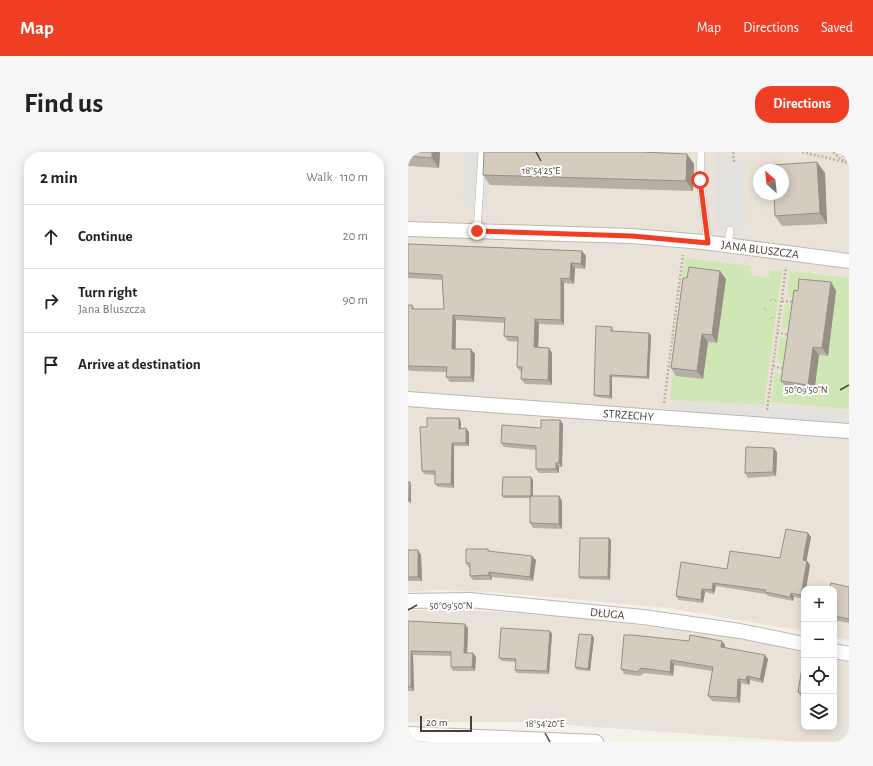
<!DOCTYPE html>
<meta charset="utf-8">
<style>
body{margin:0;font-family:"Alegreya Sans",sans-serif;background:#f6f6f6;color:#222}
.controls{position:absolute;right:12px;bottom:12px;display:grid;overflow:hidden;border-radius:8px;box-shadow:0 2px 10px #0003}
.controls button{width:36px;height:36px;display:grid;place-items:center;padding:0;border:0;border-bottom:1px solid #e0e0e0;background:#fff;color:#222;font:20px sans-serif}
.compass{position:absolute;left:345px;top:12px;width:36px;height:36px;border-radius:50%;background:#fff;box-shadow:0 2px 10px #0003;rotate:333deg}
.scale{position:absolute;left:12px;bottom:10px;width:52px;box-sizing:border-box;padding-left:4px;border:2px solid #484138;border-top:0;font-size:11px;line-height:14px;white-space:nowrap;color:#484138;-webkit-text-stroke:3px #fff;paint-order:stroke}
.stop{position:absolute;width:12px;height:12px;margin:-9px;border:3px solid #f03e25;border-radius:50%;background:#fff}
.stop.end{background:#f03e25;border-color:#fff;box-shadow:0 1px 4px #0008}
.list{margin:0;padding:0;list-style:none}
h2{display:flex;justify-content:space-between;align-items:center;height:52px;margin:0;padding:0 16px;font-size:17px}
h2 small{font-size:13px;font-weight:400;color:#767676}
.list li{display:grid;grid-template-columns:26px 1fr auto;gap:12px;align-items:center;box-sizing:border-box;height:64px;padding:0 16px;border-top:1px solid #e0e0e0}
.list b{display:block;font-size:15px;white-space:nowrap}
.list p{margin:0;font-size:13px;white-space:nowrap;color:#767676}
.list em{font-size:13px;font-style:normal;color:#767676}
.icon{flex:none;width:22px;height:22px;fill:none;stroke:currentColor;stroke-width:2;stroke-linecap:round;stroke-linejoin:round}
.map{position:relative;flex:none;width:441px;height:590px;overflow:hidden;border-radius:16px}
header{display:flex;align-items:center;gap:24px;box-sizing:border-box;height:56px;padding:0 20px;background:#f03e25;color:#fff}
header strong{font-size:19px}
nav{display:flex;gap:22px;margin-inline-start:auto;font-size:14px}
.intro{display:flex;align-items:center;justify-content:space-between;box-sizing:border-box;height:96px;padding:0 24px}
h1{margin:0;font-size:28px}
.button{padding:10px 18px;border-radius:16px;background:#f03e25;color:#fff;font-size:14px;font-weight:700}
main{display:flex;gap:24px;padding:0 24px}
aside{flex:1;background:#fff;border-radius:16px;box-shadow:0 2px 10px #0003}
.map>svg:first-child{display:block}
</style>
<header>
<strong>Map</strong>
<nav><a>Map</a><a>Directions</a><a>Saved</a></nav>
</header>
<div class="intro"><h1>Find us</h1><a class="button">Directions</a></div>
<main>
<aside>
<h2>2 min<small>Walk · 110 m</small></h2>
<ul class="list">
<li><svg class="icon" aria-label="ahead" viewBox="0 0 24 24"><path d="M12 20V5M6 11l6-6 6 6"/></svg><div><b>Continue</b></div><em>20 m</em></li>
<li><svg class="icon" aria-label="right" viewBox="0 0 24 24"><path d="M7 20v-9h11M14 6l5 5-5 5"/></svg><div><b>Turn right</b><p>Jana Bluszcza</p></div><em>90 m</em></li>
<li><svg class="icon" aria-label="arrive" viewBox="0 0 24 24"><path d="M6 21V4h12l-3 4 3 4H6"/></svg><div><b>Arrive at destination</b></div></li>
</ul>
</aside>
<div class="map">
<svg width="441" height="590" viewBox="0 0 441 590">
<defs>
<pattern id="park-crowns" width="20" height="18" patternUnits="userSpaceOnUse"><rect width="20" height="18" fill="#d1e6b5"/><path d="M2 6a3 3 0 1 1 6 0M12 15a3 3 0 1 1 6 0" fill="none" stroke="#b5c69c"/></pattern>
</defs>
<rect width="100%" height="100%" fill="#f4f1ea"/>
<path fill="#e8e2d8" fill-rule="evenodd" d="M0 0H441V101L297 85 0 71ZM351 18H375V42H351Z
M0 81 236 90 441 116V488L426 485V437H396V479L259 456 163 447 81 440 28 438 0 440Z
M0 458H61L154 464 323 485 396 501V575H426V508L441 511V590H397L118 570H0Z"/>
<path fill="#d1e6b5" d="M277 106 343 114V123L361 126V118L374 119 356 253 262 248 266 207 300 190 309 191 318 127 287 123 280 134 274 131Z
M382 119 441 126V257L363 250 367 220 377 222 406 241 411 203 420 204 428 139 395 147 379 145Z
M377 152 394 154 391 179 373 177Z
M372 185 390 187 382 214 369 211Z"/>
<path fill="url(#park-crowns)" d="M356 146 369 147 366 172 354 171Z"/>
<path fill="#e3e1de" d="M56 0H81L80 56 55 55Z
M323 0 324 10H337V78H308V1Z
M271 249 356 253 354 272 265 267Z
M362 254 441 260V279L361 273Z"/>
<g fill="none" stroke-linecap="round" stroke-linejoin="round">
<g stroke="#bfb8ad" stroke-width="8">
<path id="service" d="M293 0 292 28 300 91
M69 79 74 0
M320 93 322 78"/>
</g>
<g stroke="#bfb8ad" stroke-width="16">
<g id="minor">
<path id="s1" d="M0 77 224 84 295 90 441 109"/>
<path id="s2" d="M0 247 441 279"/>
<path id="s3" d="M0 449 61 448 235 465 332 479 396 492"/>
<path d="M426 499 441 502"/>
<path d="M0 582 188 590"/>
</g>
</g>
<path stroke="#c0b49e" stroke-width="2.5" stroke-dasharray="2 2" stroke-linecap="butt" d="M325 0 326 10
M394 0 441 11
M425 0 435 9
M435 9 436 0
M374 149 388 150
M369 181 383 183
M365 214 377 217
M256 251 275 103
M359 258 378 115"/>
<use href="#service" stroke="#fff" stroke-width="7"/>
<use href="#minor" stroke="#fff" stroke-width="14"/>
</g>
<path fill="#b7afa5" d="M0 0H32L31 16 0 14Z
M279 2 286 12 285 39 82 33 75 23Z
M417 21 419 72 374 74 367 64Z
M0 92 174 99 178 104 177 117 167 116 166 132 156 131V173L131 172 130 195 141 196 144 201V233L117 232 113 227V220L109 215 110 190 100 189 96 184 97 171 48 168V197L67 202 66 230H42L38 225V220L4 219 0 218V153H4L7 157H36L34 128 0 126Z
M279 126 318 127 309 191 300 190 295 227 268 224 263 216Z
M423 130 428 139 420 204 411 203 406 241 379 237 373 229 390 139Z
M204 175 205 178V179L243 183 241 227 204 225V247L188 245 186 243Z
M51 266 53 270V277L61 280V294H46V336L30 335 27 332V323L16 322 14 319 19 275Z
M152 268 155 272 154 315H151V321H131L128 317V298L96 295 93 291Z
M369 300 368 324 340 326 337 321Z
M123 325 125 328V344H151L154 349V377L125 376 122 371V346H96L94 344Z
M403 385 398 409H399L402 413 398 437H396V447L386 445 385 449 360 444 358 442 308 434 306 442 297 440 295 451 271 448 268 444 319 417 372 406Z
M201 386 203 388 202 428 172 427 171 425Z
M80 397 82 400 128 408 125 429 84 425V428H65L62 424V416H61L58 411Z
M0 398 13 403 14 429H0Z
M422 435H441V471L426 468V437Z
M0 469 60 476 59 501H65L68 505 67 519H45L43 515V504L5 503 6 539H0Z
M142 479 144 482 141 522 109 521 107 518 108 510 94 509 91 506Z
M184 483 186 486 182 519 169 518 167 515Z
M281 489 317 493V495L360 507 355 531 342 528 341 533 333 531 332 551 304 549 300 544 304 519 266 513 265 524 236 521 232 524 216 522 213 517Z
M396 510V545H393L390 540Z"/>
<path fill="#958f86" d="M24 0H32L31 16 24 6Z
M279 2 286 12 285 39 278 29Z
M409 10 417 21 419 72 412 61Z
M174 99 178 104 177 117 173 112Z
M163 111 167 116 166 132 162 127Z
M312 119 318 127 309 191 304 183Z
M153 126 156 131V173L153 168Z
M423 130 428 139 420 204 414 196Z
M45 163 48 168 47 202 44 197Z
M127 167 131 172 130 200 126 195Z
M241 181 243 183 241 227 239 225Z
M294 182 300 190 295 227 289 219Z
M405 195 411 203 406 241 400 233Z
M141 196 144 201V233L140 228Z
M63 197 67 202 66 230 63 225Z
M202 223 204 225V247L202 244Z
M51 266 53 270V280L51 277Z
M152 268 155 272 154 315 151 311Z
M58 276 61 280V294L58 291Z
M44 291 46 294V336L43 332Z
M366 296 369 300 368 324 365 320Z
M148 311 151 315V321L148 317Z
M123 325 125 328V346L123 344Z
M2 330 3 333V352L1 349Z
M151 344 154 349V377L151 372Z
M400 381 403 385 398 412 395 408Z
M201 386 203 388 202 428 200 425Z
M10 398 13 403 14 429 10 425Z
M124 404 128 408 125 429 122 425Z
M399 409 402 413 398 437H396V447L393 443Z
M81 420 84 425V428L81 423Z
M305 431 308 434 306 442 304 438Z
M294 437 297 440 295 451 293 448Z
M383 441 386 445 385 449 382 445Z
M57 472 60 476 59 505 56 501Z
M142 479 144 482 141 522 139 519Z
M184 483 186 486 182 519 180 517Z
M314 489 317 493 316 499 313 495Z
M3 499 5 503 6 539 3 535Z
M65 501 68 505 67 519 64 515Z
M357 503 360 507 355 531 352 527Z
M263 508 266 513 265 524 262 520Z
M339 524 342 528 341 533 338 528Z
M330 527 333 531 332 551 329 546Z
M426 545 429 550 426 565Z"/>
<path fill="#d5ccc0" stroke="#958f86" d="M0 0H24V6L0 4Z
M76 0H232L279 2 278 29 75 23Z
M409 10 412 61 367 64 366 42H375V18H364V13Z
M0 92 174 99 173 112 163 111 162 127 153 126V168L127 167 126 195 141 196 140 228 113 227 114 215H109L110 185 96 184 97 166 45 163 44 197H63V225H38L39 215 0 214V153H4V157H36L34 123 0 121Z
M281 115 312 119 304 183 294 182 289 219 263 216 275 126H279Z
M391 127 423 130 414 196 405 195 400 233 373 229 386 138 390 139Z
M188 174 204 175 203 179 241 181 239 225 202 223V244L186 243Z
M19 266H51V277L58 276V291H44L43 332H27V319H14L12 275H19Z
M133 268H152L151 311H148V317H128V294L93 291 94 273 133 276Z
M338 295 366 296 365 320 337 321Z
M95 325H123V344H94Z
M0 330H2L1 349H0Z
M122 344H151V372L122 371Z
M378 377 400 381 395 408 399 409 393 443 383 441 382 445 357 440 358 438 305 431 304 438 294 437 293 448 268 444 273 410 319 417 322 399 372 406Z
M172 386H201L200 425H171Z
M58 397H80V399L124 404 122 425 81 420V423L62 424V411H58Z
M0 398H10V425H0Z
M423 431 441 435V467L426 464V437H417V435H422Z
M0 469 57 472 56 501H65L64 515H43V500L3 499V535H0Z
M93 476 142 479 139 519 107 518 108 507 91 506Z
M171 482 184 483 180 517 167 515Z
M216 483H224L281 489 282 483 314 489 313 495 357 503 352 527 339 524 338 528 330 527 329 546 300 544 305 515 263 508 262 520 233 516 229 520 213 517Z
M395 510H396V541L390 540Z"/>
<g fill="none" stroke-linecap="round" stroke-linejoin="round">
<path stroke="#f03e25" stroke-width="5" d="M69 79 224 84 300 91 292 28"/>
</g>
<path fill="none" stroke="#484138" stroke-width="1.5" d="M128 0 133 9M432 238 441 233M0 458 9 453M137 581 142 590"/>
<g text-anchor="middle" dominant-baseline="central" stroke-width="4" stroke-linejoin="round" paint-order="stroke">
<g font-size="12" fill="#484138" stroke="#fff">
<text stroke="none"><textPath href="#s1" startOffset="353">JANA BLUSZCZA</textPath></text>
<text stroke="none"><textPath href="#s2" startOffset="221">STRZECHY</textPath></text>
<text stroke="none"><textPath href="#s3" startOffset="200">DŁUGA</textPath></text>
</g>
</g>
<g font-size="10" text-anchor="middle" fill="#484138" stroke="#fff" stroke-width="4" stroke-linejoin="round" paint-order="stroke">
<text x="133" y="22">18°54'25"E</text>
<text x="398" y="241">50°09'50"N</text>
<text x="43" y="457">50°09'50"N</text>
<text x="137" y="575">18°54'20"E</text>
</g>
</svg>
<div class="controls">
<button>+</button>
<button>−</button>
<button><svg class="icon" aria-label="locate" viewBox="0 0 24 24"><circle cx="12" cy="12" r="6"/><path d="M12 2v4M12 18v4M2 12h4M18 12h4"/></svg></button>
<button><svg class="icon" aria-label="layers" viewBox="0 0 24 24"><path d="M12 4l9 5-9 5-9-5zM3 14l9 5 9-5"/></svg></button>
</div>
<svg class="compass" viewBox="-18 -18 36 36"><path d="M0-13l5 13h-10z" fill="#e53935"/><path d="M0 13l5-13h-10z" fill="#767676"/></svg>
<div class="scale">20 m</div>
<div class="stop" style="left:292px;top:28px"></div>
<div class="stop end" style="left:69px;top:79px"></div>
</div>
</main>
